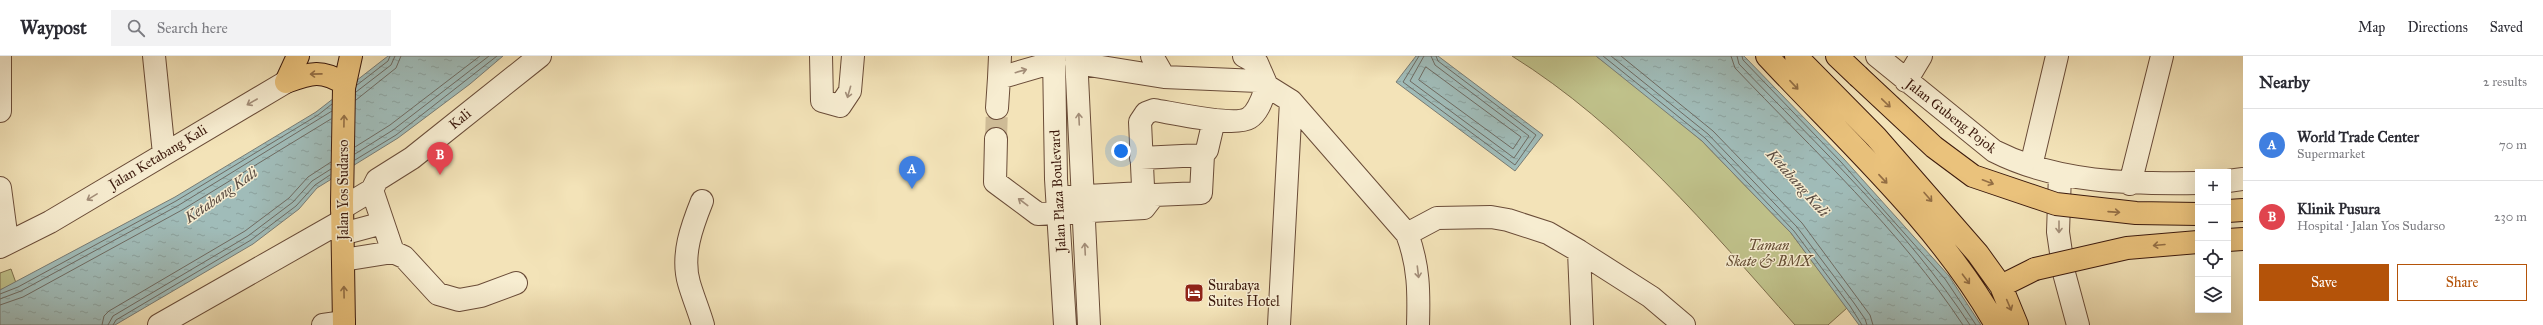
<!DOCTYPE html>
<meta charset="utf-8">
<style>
body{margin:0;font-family:"IM FELL Great Primer",serif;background:#f2f2f3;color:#2b2b33}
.controls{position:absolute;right:12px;bottom:12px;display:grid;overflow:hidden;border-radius:0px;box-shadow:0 4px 16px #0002}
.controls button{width:36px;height:36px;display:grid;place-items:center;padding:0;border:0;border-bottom:1px solid #e1e1e2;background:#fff;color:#2b2b33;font:20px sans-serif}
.you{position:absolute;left:1121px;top:95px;width:14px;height:14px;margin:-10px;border:3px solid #fff;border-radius:50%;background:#1a73e8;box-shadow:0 0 0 6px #1a73e833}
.badge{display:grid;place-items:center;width:26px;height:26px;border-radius:50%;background:#b45309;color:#fff;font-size:13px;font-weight:700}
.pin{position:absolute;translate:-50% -33px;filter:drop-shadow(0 1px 2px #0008)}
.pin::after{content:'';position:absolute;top:21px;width:14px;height:12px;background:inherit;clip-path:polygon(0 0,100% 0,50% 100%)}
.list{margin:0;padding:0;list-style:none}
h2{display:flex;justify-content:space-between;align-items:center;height:52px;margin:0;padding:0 16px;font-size:17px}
h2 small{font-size:13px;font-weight:400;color:#7c7c81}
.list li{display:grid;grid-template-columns:26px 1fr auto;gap:12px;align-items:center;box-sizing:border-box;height:72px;padding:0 16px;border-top:1px solid #e1e1e2}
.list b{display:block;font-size:15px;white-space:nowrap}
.list p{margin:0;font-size:13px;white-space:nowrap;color:#7c7c81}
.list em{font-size:13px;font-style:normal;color:#7c7c81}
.actions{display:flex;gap:8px;padding:12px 16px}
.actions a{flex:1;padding:9px 0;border:1px solid #b45309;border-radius:0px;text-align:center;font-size:14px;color:#b45309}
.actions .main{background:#b45309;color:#fff}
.icon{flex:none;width:22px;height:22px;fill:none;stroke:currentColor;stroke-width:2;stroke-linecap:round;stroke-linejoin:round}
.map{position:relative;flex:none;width:2243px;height:269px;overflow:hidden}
header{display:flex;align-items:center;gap:24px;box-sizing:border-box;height:56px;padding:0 20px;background:#fff;border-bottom:1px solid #e1e1e2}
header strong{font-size:19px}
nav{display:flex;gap:22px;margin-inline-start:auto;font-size:14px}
.search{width:280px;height:36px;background:#f2f2f3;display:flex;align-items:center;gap:10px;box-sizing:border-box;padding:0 14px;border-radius:0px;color:#7c7c81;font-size:15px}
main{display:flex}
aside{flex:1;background:#fff}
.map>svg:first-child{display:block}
</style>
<header>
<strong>Waypost</strong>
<div class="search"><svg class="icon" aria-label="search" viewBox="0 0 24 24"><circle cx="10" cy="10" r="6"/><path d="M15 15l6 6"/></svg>Search here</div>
<nav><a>Map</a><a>Directions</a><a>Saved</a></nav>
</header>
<main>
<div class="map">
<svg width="2243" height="269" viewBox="0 0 2243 269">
<defs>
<pattern id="water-ripples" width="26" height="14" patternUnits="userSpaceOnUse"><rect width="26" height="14" fill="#a0bcb9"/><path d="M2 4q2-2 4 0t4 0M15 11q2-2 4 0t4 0" fill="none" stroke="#8ba19e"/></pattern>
</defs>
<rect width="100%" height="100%" fill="#f3e3b8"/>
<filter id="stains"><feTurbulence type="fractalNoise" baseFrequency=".005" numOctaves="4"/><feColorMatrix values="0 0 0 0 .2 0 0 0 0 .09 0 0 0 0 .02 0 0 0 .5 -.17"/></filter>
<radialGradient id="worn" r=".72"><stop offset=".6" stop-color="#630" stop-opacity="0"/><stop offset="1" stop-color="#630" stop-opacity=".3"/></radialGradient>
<path fill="#c0c28b" stroke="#7e6e4c" d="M1512 0H1596L1639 32 1702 85 1791 177 1847 252 1828 269H1795C1708 171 1624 70 1512 0Z
M11 213 16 227 0 234V217Z"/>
<path fill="url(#water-ripples)" stroke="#787b74" d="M388 0H503L470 28 398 82 317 132 299 153 253 188 115 269H0V234L175 141 316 56Z
M1416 0H1438L1543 79 1515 115 1396 26Z
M1596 0H1744L1844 103 1949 220 1981 269H1859L1791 177 1702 85Z"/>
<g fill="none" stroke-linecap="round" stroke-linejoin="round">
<path stroke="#6e6b63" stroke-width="1" d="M1419 0 1403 26 1515 109 1536 79 1438 5 1436 0
M1424 0 1410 25 1514 102 1529 80 1435 9 1431 0
M1603 0 1705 82 1794 175 1850 250 1862 269
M1611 0 1708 78 1797 171 1854 247 1865 263 1867 269
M1621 0 1713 75 1802 167 1870 259 1873 269
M1731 0 1735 12C1812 93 1901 175 1963 269
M1737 0 1739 8C1819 91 1906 172 1970 269
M1742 0 1743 4 1841 106 1945 223 1976 269
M1426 11 1521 81 1513 93 1419 24Z
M357 29 388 5 390 0
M356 36 391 9 395 0
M356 44 396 12 401 0
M355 91 390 69 480 0
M355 98 393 74 489 0
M355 104 396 79 497 0
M0 238 18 231 176 145 318 59 332 48
M0 243 21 235 179 149 332 55
M0 249 23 241 182 154 331 63
M102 269 104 260 109 255 245 175 289 142 308 121 331 106
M108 269 113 260 248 180 293 146 312 125 331 113
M113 269 116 264 251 184 296 150 315 129 330 119"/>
<path stroke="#cebb96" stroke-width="22" stroke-dasharray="22 11" stroke-linecap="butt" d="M996 83 997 52"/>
<g stroke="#6a4c38" stroke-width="24">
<path id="minor" d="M154 0 164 98
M821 0 822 45 840 50 850 35 853 0
M1054 0 1056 123 1065 269
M1076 0 1089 269
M1152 0 1164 21
M1877 0 1994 95C2057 127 2129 128 2198 127
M1076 7 1164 21 1258 25 1267 30 1291 45 1407 178C1419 209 1419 237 1418 269
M999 22 1000 0
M1906 25 1921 0
M997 52 999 22 1054 6
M0 55V0
M996 83 995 126 1038 158 1144 152 1154 139 1201 137 1203 99
M1141 102 1203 99 1207 94 1214 64
M2031 110 2057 0
M2060 118 2058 176 2064 217 2078 269
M2228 125 2243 123
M2130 128 2162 0
M0 132 6 177
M372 134 393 196
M1068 141 1143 137
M702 145C692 170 681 199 689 227 693 241 699 255 703 269
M342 152 372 134 377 124 412 102 540 0
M1144 152 1140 66 1146 57 1154 54C1173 57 1235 71 1249 62 1259 56 1263 40 1267 30L1257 7 1244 0
M342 178 383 167
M1407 178 1437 162 1491 161 1508 164 1548 177 1579 195 1651 241 1684 269
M0 191 50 166 286 26
M1579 195 1582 269
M343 204 393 196 404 201 438 238 459 244 481 240 516 227
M159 269 342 165
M323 269 344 266
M1279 269 1291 45"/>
</g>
<g stroke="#3c1a0d" stroke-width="24">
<path id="major" d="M1767 0C1845 84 1939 168 1996 269
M1796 0 1876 81 1978 198 2001 230 2017 269
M1837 0 1858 20
M286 26C311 17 321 13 345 28
M286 26 298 0
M2228 155 2243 154
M2228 184 2243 183
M2001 230 2035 213
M344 269 342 146 344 32 351 0"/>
</g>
<use href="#minor" stroke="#f7edd1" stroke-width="22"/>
<use href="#major" stroke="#eac27c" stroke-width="22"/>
<g stroke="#3c1a0d" stroke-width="24" stroke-linecap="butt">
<path id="major-bridge" d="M1858 20 1934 91 1973 120 2056 148 2136 157 2198 158
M2035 213 2127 192 2198 186"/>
</g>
<use href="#major-bridge" stroke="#eac27c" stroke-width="22"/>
</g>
<defs><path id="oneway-shaft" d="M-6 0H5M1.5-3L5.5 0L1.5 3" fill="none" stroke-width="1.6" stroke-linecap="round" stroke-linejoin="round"/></defs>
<g stroke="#a38e79">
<use href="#oneway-shaft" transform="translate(1021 15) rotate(-16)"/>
<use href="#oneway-shaft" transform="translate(849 36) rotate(106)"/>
<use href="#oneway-shaft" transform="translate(252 46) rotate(150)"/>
<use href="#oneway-shaft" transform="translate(1079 63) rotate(-93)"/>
<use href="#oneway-shaft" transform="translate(92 141) rotate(149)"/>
<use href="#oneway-shaft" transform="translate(1023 146) rotate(-143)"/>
<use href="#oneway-shaft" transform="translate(2059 171) rotate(90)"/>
<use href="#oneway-shaft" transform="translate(1085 193) rotate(-93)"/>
<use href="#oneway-shaft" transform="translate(1418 216) rotate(83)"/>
</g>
<g stroke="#936e44">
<use href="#oneway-shaft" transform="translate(316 18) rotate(179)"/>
<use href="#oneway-shaft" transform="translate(1794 29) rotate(47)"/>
<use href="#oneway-shaft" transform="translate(1886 47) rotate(44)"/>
<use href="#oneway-shaft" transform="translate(344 65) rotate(-89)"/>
<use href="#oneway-shaft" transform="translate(1883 123) rotate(47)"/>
<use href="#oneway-shaft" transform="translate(1988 126) rotate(21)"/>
<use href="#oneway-shaft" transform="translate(1928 141) rotate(49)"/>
<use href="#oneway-shaft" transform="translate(2114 156) rotate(4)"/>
<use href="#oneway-shaft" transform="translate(2159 189) rotate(175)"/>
<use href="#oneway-shaft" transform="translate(1966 223) rotate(53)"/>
<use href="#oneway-shaft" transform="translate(344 236) rotate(-91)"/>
<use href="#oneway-shaft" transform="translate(2009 249) rotate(67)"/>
</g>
<defs>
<g id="hotel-square" transform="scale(1)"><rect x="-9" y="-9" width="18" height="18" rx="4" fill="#8f2418" stroke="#f7edd1"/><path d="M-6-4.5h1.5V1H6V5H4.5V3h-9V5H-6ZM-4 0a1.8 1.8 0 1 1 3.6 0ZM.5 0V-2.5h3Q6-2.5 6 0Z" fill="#fff"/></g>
</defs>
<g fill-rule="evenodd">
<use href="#hotel-square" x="1194" y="237"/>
</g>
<g text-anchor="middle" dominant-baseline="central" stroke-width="3" stroke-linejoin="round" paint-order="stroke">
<g font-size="14" fill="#3c1a0d" stroke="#f7edd1">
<text transform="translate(1951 60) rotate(38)">Jalan Gubeng Pojok</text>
<text transform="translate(460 63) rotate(-39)">Kali</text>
<text transform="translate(158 101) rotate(-31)">Jalan Ketabang Kali</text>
<text transform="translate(343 134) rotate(-90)">Jalan Yos Sudarso</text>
<text transform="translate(1058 135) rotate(-93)">Jalan Plaza Boulevard</text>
</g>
<g font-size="14" font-style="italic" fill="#644c33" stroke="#f7edd1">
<text x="1769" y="189">Taman<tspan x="1769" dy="16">Skate &amp; BMX</tspan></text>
</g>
<g font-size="14" fill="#3c1a0d" stroke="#f7edd1" text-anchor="start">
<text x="1208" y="229">Surabaya<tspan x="1208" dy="16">Suites Hotel</tspan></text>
</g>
<g font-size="15" font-style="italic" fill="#5a4b41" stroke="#f7edd1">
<text transform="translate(1798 127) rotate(48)">Ketabang Kali</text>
<text transform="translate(221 139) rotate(-35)">Ketabang Kali</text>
</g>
</g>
<rect width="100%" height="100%" filter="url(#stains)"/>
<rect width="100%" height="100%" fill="url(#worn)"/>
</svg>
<div class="controls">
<button>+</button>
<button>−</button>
<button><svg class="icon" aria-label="locate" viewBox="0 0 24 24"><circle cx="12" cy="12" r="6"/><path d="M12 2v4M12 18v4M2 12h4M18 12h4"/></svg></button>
<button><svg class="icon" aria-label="layers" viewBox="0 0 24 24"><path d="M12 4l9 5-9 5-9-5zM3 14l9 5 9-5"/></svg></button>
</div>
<div class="you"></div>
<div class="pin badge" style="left:912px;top:133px;background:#3f7fe0">A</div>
<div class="pin badge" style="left:440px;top:119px;background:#e0444e">B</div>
</div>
<aside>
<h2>Nearby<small>2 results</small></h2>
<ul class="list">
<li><span class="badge" style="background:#3f7fe0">A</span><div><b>World Trade Center</b><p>Supermarket</p></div><em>70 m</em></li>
<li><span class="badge" style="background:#e0444e">B</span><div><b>Klinik Pusura</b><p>Hospital · Jalan Yos Sudarso</p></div><em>230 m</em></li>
</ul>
<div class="actions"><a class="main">Save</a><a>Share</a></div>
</aside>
</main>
